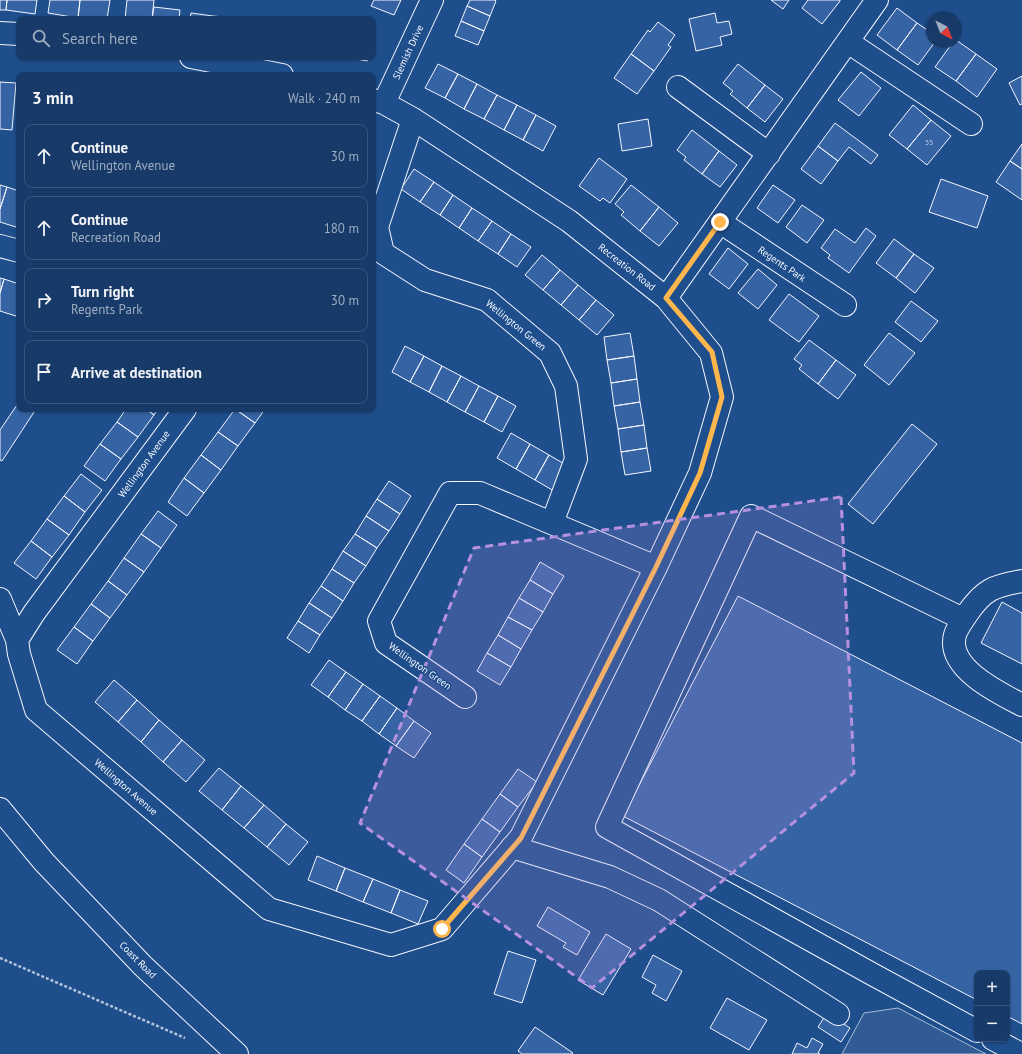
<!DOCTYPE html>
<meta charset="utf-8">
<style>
body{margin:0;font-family:"PT Sans",sans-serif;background:#244571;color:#f1f3f6}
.controls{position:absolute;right:12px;bottom:12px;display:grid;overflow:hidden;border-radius:8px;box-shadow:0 1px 3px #0004}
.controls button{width:36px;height:36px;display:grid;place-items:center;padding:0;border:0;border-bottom:1px solid #36547d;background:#173a69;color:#f1f3f6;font:20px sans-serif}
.compass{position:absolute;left:926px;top:12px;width:36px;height:36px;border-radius:50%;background:#173a69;box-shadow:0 1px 3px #0004;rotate:138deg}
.stop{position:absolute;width:12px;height:12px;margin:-9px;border:3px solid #ffb74d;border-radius:50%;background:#fff}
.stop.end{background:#ffb74d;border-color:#fff;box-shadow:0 1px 4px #0008}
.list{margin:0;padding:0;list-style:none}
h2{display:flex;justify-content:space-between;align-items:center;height:52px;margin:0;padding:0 16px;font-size:17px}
h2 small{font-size:13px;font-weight:400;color:#9eadc0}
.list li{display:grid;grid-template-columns:26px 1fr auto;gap:12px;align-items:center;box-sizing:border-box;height:64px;margin:0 8px 8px;padding:0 8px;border:1px solid #36547d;border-radius:8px}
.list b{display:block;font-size:15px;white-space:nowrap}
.list p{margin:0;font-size:13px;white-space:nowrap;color:#9eadc0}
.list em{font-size:13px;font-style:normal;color:#9eadc0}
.icon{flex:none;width:22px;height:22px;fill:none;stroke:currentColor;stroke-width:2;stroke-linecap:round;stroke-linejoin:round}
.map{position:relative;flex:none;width:1022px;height:1054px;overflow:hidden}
.search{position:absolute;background:#173a69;box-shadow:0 1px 3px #0004;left:16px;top:16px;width:360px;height:44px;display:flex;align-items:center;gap:10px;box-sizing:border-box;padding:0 14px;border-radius:8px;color:#9eadc0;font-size:15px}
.panel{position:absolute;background:#173a69;box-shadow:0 1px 3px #0004;left:16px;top:72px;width:360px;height:340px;border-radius:8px}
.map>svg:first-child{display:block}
</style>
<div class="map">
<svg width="1022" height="1054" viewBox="0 0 1022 1054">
<rect width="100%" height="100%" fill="#1f4e8c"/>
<path fill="#305b95" stroke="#a8bbd7" d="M898 1008 986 1054H842L864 1013Z"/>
<path fill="#3563a3" stroke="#f2f6ff" d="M0 0H7L6 10H0Z
M7 0H37L35 14 6 10Z
M50 0H80L78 18 48 13Z
M80 0H110L107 19 78 18Z
M127 0H154L152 19H125Z
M374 0H401L394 15 371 6Z
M470 0H495L496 1 490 16 467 6Z
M771 0H789L783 9Z
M808 0H840V1L822 24 802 8Z
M467 6 490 16 484 31 461 21Z
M154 7 180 10 179 19H152Z
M897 8 917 23 897 50 877 35Z
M191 13 213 16V19H190Z
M715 13 717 23 729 21 732 34 720 37 722 45 696 51 689 19Z
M213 16 236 18 235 19H213Z
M461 21 484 31 478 45 455 36Z
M658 22 675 35 668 45 671 47 654 71 631 54 648 30 650 32Z
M917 23 932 33V42H935L918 65 897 50Z
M956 40 976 54 956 81 935 67 953 42H956Z
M631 54 654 71 637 94 614 78Z
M976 54 997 69 977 97 956 81Z
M345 57H368L367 61Z
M438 64 458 74 445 98 425 88Z
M738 64 765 85 747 108 730 94 733 91 723 83Z
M861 72 881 88 859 116 838 100Z
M458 74 477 84 464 109 445 98Z
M1022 76V104L1020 105 1009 83Z
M0 82 16 83 12 130 0 129Z
M477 84 497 95 484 119 464 109Z
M765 85 783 99 765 122 747 108Z
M497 95 517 105 504 130 484 119Z
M517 105 536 115 523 140 504 130Z
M913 105 931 120 907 149 889 135Z
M536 115 556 126 543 151 523 140Z
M648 119 652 146 622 151 618 124Z
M931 120 951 136 927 165 907 149Z
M835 123 878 155 871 164 849 147 838 161 818 146Z
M692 130 719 151 702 174 684 160 686 157 677 150Z
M1022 144V169L1010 161Z
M818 146 838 161 821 184 801 169Z
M719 151 737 165 720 187 702 174Z
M599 158 627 179 610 203 603 198 600 201 579 186Z
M1010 161 1022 169V200L996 182Z
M414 169 434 182 420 202 401 189Z
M941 179 988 196 977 228 929 212Z
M434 182 453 195 440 215 420 202Z
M0 185 7 187 0 209Z
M631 185 659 207 640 231 621 215 624 212 615 204Z
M773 185 795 200 778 223 757 208Z
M7 187 19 191V228L0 222V209Z
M453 195 472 208 459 228 440 215Z
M802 205 824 220 807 243 786 227Z
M659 207 678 223 659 246 640 231Z
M472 208 492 221 478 241 459 228Z
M492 221 511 234 498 254 478 241Z
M866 228 876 236 849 273 828 258 830 255 821 248 835 229 855 243Z
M511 234 531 247 517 267 498 254Z
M894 239 914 254 896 278 876 263Z
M728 248 748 264 729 289 709 274Z
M914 254 934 268 915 293 896 278Z
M542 255 560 270 543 290 525 275Z
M758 269 777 285 758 309 738 293Z
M560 270 578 285 561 305 543 290Z
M0 278 4 279 0 293Z
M4 279 19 284V317L0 311V293Z
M578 285 596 300 579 320 561 305Z
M789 294 819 316 799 342 769 320Z
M596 300 614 315 597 335 579 320Z
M911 301 938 321 921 342 895 322Z
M630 333 634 356 607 360 604 337Z
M889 333 915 353 889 385 864 365Z
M809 340 836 360 818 384 799 369 802 365 794 359Z
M405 346 424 356 410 382 392 372Z
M424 356 442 366 429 392 410 382Z
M634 356 637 379 611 383 607 360Z
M836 360 856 375 838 399 818 384Z
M442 366 461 376 447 402 429 392Z
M461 376 479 386 465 412 447 402Z
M637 379 640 402 614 406 611 383Z
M479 386 498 396 484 422 465 412Z
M498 396 516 406 502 432 484 422Z
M19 402V409H36L2 461 0 460V430Z
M640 402 644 425 618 429 614 406Z
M126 409H146L154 415 138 437 117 422Z
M146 409H158L154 415Z
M235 409 255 423 238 446 218 432Z
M235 409H265L255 423Z
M117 422 138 437 121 459 100 444Z
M912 424 937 444 873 524 848 504Z
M644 425 647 448 621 452 618 429Z
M218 432 238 446 221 470 201 455Z
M511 433 530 444 516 469 497 458Z
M100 444 121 459 105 481 84 466Z
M530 444 549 455 535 480 516 469Z
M647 448 651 471 625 475 621 452Z
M201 455 221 470 204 493 184 478Z
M549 455 568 466 554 491 535 480Z
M81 474 102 490 85 512 64 496Z
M184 478 204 493 187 516 168 502Z
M389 481 411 496 400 514 377 499Z
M64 496 85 512 69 535 47 519Z
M377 499 400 514 389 531 366 516Z
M158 511 177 525 161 548 141 534Z
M366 516 389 531 377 548 355 534Z
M47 519 69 535 52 557 31 541Z
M141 534 161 548 144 572 124 558Z
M355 534 377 548 366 566 343 551Z
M31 541 52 557 36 579 14 563Z
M343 551 366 566 354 583 332 569Z
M124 558 144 572 127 595 108 581Z
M540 562 564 576 553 594 530 580Z
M332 569 354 583 343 601 321 586Z
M530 580 553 594 543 612 519 598Z
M108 581 127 595 110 618 91 604Z
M321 586 343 601 332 618 309 603Z
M738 596 1022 743V1024L1007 1016V973H977V1000L623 816Z
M519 598 543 612 532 630 508 617Z
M1002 602 1022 613V664L981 643Z
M309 603 332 618 320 635 298 621Z
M91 604 110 618 93 641 74 627Z
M508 617 532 630 521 649 498 635Z
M298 621 320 635 309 653 287 638Z
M74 627 93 641 77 664 57 650Z
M498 635 521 649 511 667 487 653Z
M487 653 511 667 500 685 477 671Z
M329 660 346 672 328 697 311 685Z
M346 672 363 684 345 710 328 697Z
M114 680 137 700 118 722 95 702Z
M363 684 380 696 362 721 345 710Z
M380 696 397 708 379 734 362 721Z
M137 700 159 720 141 742 118 722Z
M397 708 414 721 396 746 379 734Z
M159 720 182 740 163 762 141 742Z
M414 721 431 733 414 758 396 746Z
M182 740 205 760 186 782 163 762Z
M219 768 241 786 222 810 199 791Z
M518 769 537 782 518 807 500 794Z
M241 786 264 805 244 828 222 810Z
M500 794 518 807 500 832 482 819Z
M264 805 286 824 267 847 244 828Z
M482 819 500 832 482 857 464 844Z
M286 824 308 842 289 865 267 847Z
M464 844 482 857 464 883 446 870Z
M317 856 345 868 336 891 308 880Z
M345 868 373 879 363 902 336 891Z
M373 879 400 890 391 913 363 902Z
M400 890 428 901 418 924 391 913Z
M548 907 590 932 577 955 563 947 566 943 537 926Z
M606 934 631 949 603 995 578 980Z
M508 951 536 960 522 1003 494 994Z
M653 955 682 971 666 1001 652 993 656 985 642 977Z
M727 998 767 1020 749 1050 710 1028Z
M827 1013 850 1028 841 1042 818 1027Z
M535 1027 573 1053 572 1054H522L518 1051Z
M812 1038 823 1044 818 1053 820 1054H792L797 1043 807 1048Z"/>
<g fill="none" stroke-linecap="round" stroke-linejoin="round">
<g stroke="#f2f6ff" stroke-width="24">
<path id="minor" d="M0 33 19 34
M848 42 971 124
M191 57 282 75
M678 87 769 154
M384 103 432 0
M413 119 377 227 383 253 425 280 487 300 550 353 566 386 576 459 552 523
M720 222 845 305
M0 246 19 251
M666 298 877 0
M185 409 34 613 17 640 19 654 36 710 269 909 391 945 442 929 521 837 656 567 700 473 722 397 711 353 666 298 569 221 413 119 384 103 373 100
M1022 581C994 586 984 589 967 614 963 620 957 628 955 635 946 668 999 693 1022 705
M0 599 17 640
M963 619 751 516 607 827 872 974 977 1031
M465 697 386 643 379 621 450 493H480L656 567
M512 847 610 877 659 900 838 1014
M993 1039 1021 1054"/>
</g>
<g stroke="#f2f6ff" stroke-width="24">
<path id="major" d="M0 809 44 862 143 966 237 1054"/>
</g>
<path stroke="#b3c4dc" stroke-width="2.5" stroke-dasharray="3 2" stroke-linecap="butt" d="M0 958 185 1038"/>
<use href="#minor" stroke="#1f4e8c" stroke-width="22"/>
<use href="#major" stroke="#1f4e8c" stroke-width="22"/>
</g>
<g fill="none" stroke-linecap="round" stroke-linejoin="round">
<path stroke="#ffb74d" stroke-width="5" d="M442 929 521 838 656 567 700 473 722 397 712 352 666 298 720 222"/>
</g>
<path fill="#b691df" fill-opacity="0.2" stroke="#b691df" stroke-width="3" stroke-dasharray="8 5" stroke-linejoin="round" d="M841 497 854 773 592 988 360 823 474 548Z"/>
<g text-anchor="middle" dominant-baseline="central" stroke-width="3" stroke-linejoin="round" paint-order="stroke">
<g font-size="8" fill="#c3d1e8">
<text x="929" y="142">35</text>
</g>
<g font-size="10" fill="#f2f6ff" stroke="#1f4e8c">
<text transform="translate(408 52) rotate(-65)">Slemish Drive</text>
<text transform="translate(782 264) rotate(34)">Regents Park</text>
<text transform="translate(627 267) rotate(38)">Recreation Road</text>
<text transform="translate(516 325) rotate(39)">Wellington Green</text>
<text transform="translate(144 464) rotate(-54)">Wellington Avenue</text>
<text transform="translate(420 666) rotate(35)">Wellington Green</text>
<text transform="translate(126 787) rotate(41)">Wellington Avenue</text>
<text transform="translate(138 960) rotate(45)">Coast Road</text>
</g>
</g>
</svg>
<div class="controls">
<button>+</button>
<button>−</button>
</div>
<svg class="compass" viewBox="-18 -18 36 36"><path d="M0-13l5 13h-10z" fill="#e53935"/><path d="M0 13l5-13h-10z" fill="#9eadc0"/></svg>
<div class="stop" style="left:442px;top:929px"></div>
<div class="stop end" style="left:720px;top:222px"></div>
<div class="search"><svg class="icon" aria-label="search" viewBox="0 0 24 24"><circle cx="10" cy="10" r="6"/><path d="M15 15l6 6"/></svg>Search here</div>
<section class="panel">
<h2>3 min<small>Walk · 240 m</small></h2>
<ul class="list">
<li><svg class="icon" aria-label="ahead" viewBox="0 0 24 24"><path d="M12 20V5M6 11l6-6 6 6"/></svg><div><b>Continue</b><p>Wellington Avenue</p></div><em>30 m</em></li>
<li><svg class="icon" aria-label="ahead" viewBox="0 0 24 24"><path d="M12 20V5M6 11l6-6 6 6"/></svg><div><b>Continue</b><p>Recreation Road</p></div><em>180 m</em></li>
<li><svg class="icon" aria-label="right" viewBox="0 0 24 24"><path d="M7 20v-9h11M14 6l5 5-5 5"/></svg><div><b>Turn right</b><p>Regents Park</p></div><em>30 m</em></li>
<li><svg class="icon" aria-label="arrive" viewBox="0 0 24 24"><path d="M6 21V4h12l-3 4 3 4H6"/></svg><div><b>Arrive at destination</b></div></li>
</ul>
</section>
</div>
